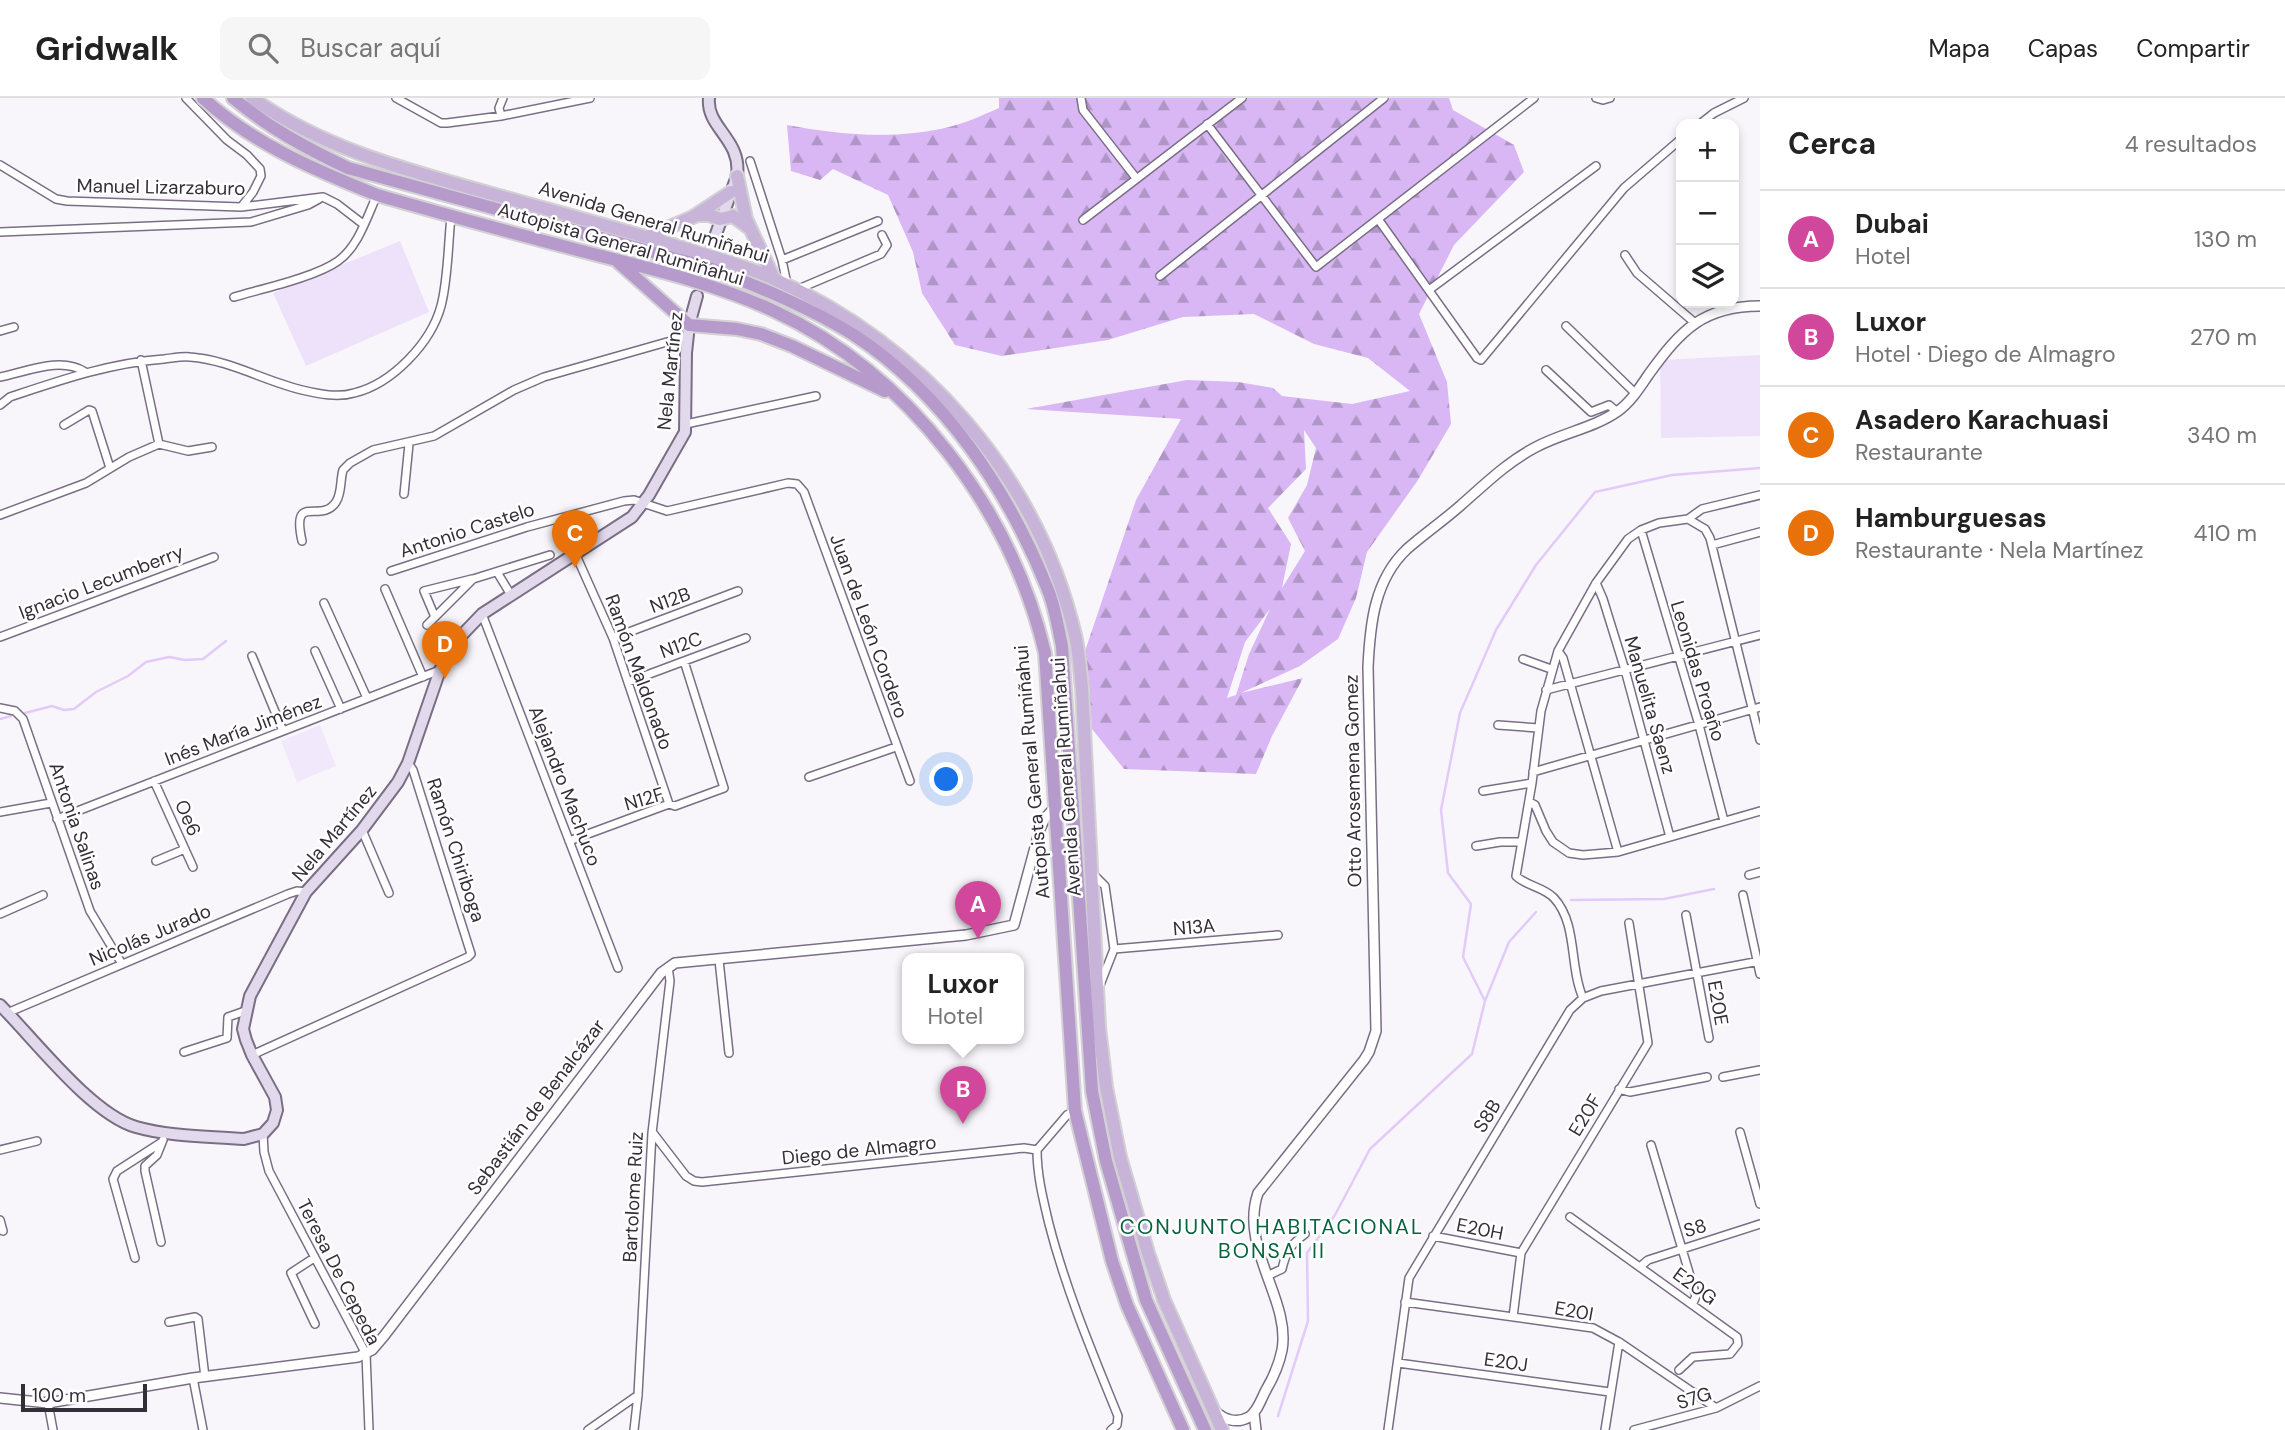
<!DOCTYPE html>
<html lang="es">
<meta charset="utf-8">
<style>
body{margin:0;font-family:"DM Sans",sans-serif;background:#f6f6f6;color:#222}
.controls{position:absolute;right:21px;top:21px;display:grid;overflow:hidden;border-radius:14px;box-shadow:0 4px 10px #0003}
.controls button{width:63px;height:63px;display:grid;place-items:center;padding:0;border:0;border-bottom:2px solid #e0e0e0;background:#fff;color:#222;font:35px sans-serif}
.scale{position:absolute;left:21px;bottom:18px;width:126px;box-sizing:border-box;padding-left:7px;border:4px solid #332e38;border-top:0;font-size:19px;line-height:24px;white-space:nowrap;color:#332e38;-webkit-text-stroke:5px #fff;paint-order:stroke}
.you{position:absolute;left:947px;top:682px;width:24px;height:24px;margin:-18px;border:5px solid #fff;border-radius:50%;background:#1a73e8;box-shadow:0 0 0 10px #1a73e833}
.badge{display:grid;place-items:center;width:46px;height:46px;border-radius:50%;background:#0f766e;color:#fff;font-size:23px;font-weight:700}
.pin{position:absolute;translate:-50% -58px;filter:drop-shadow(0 2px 4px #0008)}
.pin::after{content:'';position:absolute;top:37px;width:24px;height:21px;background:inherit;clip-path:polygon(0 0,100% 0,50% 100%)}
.popup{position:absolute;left:902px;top:855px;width:122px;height:91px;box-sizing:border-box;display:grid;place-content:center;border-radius:14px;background:#fff;filter:drop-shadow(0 2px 5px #0005);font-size:23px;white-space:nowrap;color:#767676}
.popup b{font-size:26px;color:#222}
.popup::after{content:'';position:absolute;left:50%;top:100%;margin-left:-14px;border:14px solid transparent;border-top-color:#fff}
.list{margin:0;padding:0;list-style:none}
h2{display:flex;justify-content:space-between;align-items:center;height:91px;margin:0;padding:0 28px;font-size:30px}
h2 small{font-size:23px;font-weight:400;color:#767676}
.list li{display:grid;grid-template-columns:46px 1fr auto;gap:21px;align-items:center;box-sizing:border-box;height:98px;padding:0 28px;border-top:2px solid #e0e0e0}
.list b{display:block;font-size:26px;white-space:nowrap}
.list p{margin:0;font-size:23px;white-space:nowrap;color:#767676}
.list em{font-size:23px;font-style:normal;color:#767676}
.icon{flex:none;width:38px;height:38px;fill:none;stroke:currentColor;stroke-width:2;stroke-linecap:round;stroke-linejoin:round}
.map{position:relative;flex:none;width:1760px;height:1332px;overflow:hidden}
header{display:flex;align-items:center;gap:42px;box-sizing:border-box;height:98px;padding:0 35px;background:#fff;border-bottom:2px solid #e0e0e0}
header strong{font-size:33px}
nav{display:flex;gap:38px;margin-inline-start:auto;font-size:24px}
.search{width:490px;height:63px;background:#f6f6f6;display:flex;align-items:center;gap:18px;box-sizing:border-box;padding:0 24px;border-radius:14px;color:#767676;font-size:26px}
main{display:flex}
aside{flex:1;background:#fff}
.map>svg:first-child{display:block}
</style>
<header>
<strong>Gridwalk</strong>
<div class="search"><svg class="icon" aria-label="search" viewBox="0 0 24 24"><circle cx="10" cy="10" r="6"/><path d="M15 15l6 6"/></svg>Buscar aquí</div>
<nav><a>Mapa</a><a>Capas</a><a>Compartir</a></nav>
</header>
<main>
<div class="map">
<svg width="1760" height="1332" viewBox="0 0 1760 1332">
<defs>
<pattern id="forest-firs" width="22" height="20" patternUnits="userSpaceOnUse" patternTransform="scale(1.75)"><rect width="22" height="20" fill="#d8b7f4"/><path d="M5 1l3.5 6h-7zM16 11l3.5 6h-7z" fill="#b095c7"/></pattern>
</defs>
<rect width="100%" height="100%" fill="#f9f6fb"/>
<path fill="#f2e8fc" d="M320 627 336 668 297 684 281 643Z"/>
<path fill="url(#forest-firs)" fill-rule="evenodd" d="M999 0H1449L1453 12 1514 47 1524 74 1454 147 1419 216 1447 284 1451 326 1418 382 1367 454 1356 500 1338 541 1300 568 1241 595 1303 580 1272 638 1256 676 1124 671 1092 631 1085 553 1136 402 1181 321 1026 311 1187 282 1238 284 1273 290 1282 298 1352 306 1410 293 1368 260 1314 246 1254 216 1183 219 1108 242 1002 258 955 247 922 195 913 154 888 97 833 71 820 82 791 73 787 27C840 37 895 42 949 29 966 25 983 17 999 10ZM1304 332 1316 350 1307 387 1288 420 1305 453 1282 490 1291 446 1268 410 1306 371ZM1270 511 1249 556 1236 597 1227 600 1245 544Z"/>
<path fill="#eee2fa" d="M400 143 429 214 306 268 273 195Z
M1760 257V338L1661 340 1660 262Z"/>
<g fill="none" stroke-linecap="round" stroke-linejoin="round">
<path stroke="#e3cbf9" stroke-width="2.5" d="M25 615 52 608 64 612 74 611 96 594 128 578 146 564 169 559 185 562 203 561 226 543
M0 621 11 618
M1571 802 1664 801 1714 791
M1485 903 1509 844 1536 814
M1278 1318 1308 1223 1307 1155 1335 1117 1370 1051 1472 956 1485 903 1463 859 1471 806 1448 775 1441 712 1460 615 1496 532 1536 467 1595 394 1672 377 1760 370"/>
<g stroke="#7a6e85" stroke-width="10">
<path id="minor" d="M186 0 227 42 247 57 260 71 261 78 253 94 242 108
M396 0 441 25H447L501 18 590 0
M1081 0 1083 12 1136 80
M1596 0 1603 2 1610 0
M501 18 499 10 503 0
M1207 26 1316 169 1534 0
M1700 26 1714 15 1744 0
M750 63 782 162 787 186
M0 67 56 101 67 103 241 109 323 99 337 106 363 126
M1378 121 1477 260 1481 262 1624 90 1681 41
M1083 122 1242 0
M0 134 251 124 308 107 319 101
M1625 157 1637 175 1695 225
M782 162 878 123
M1160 178 1384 0
M796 192 881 156 887 147 882 137
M1429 192 1596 68
M234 199C261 191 316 179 338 163 358 149 367 119 377 97
M1566 228 1635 295
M0 233 14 229
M141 262 159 346
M1546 272 1591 314 1609 307 1617 314
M0 279C26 274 61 258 85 274
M0 307 10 299C61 282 110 265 164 261 173 260 182 258 190 259 230 262 264 283 302 292 319 296 338 300 354 295 392 286 431 245 441 208 448 182 448 147 451 119
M686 326 816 298
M64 327 89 312 92 313 110 370
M159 346 188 353 212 349
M404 396 409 346
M0 417 86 385 129 359 159 346
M1688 421 1705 431 1710 440 1760 642
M1688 421 1702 411 1760 397
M1641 432 1699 627 1724 723
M302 443C291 393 321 427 336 404 342 395 340 382 343 372L350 365 373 352 434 338 514 292 544 279 688 238
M1712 447 1760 434
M575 455 613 540 669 706
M391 473 527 429 624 403 634 402 667 413 788 385 797 386 804 394 910 683
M497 474 511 497
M1596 485 1603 501 1625 572 1670 739
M385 491 423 579
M324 505 367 600
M482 516 618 870
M435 519 424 493 472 481
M427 527 473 481 550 457
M0 539 214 459
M613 540 738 493
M315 553 341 611
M1558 553 1563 560 1618 754
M252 558 283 633
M1523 561 1551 571
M628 584 746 540
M1546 592 1760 537
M0 610 15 613 23 621 90 813 122 866
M1498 627 1538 630
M1533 674 1760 609
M809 679 896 649
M154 683 193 769
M1483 693 1532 685
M1529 704 1535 707 1546 733 1553 744 1569 755 1583 757 1618 754 1760 713
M0 714 51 705
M57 721 440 572
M362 732 389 795
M569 743 669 706 675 708 724 690 684 563
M1476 748 1500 744H1521
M156 763 185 751
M1092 775 1105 788 1114 851 1100 887
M1749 777 1760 774
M1743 797 1760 876
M0 816 43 797
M1686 817 1709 940
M1114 851 1278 837
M719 862 729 955
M1583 900C1569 869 1578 826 1554 800 1544 789 1526 788 1516 778L1532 685 1541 613 1558 553 1596 485 1628 441 1641 432 1659 425 1688 421
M7 915 288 796 297 793 306 794
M184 954 227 940 228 919 245 913
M252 957 468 859 471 856 413 672 408 665
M1723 979 1760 972
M1619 991 1630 994 1707 979
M1740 1034 1760 1106
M653 1035 686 1078 694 1083 702 1084 1024 1050 1037 1052
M263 1036 264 1054 269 1073 366 1256 369 1332
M1651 1047 1696 1198 1693 1205
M0 1052 37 1043
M1037 1052C1037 1077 1043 1101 1049 1126 1066 1192 1092 1254 1118 1318L1117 1327 1111 1332
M1037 1052 1067 1017 1075 1013
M1570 1119 1737 1239 1738 1246 1730 1256 1693 1259 1679 1272
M0 1122 3 1133
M1433 1138 1521 1155
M161 1144 145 1073V1068L157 1057 163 1042
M135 1160 113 1081 117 1073 162 1044
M314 1160 291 1175 315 1226
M1641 1168 1648 1162 1760 1126
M1267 1178 1282 1171C1286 1154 1290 1147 1305 1136
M1405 1204 1593 1230 1619 1244 1716 1310
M1513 1219 1521 1155 1648 945 1629 825
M169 1224 195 1219 198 1221 205 1279
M1398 1265 1610 1294
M193 1280 203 1332
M48 1305 53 1332
M588 1332 638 1297
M634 1332 638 1297 652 1035 670 883 668 869
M1388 1332 1409 1180 1570 912 1583 900 1601 893 1760 863
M1605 1332 1619 1244
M1634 1332 1716 1310 1760 1288"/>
</g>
<g stroke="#7a6e85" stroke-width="12">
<path id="tertiary" d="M0 1300 48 1305 193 1280 358 1259 372 1252 384 1238 661 875 675 865 966 837 1014 827 1040 731 1045 720 1056 708
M1215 1313C1224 1322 1237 1326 1249 1319 1258 1313 1261 1301 1266 1292 1273 1280 1279 1267 1282 1252 1291 1202 1239 1150 1258 1095L1364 962 1369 954 1376 933 1368 569C1370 527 1374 482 1407 451 1424 436 1443 423 1460 408 1484 387 1507 364 1536 349 1562 335 1594 330 1618 313 1631 304 1640 289 1649 276 1681 232 1703 208 1760 208
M1254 1315 1256 1332"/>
</g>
<g stroke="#7a6e85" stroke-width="14">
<path id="secondary" d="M709 0C706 30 742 41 737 78L712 147
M0 907C35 942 91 1016 136 1029 171 1039 209 1038 244 1041L263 1036 273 1025 277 1012 275 999 252 957 246 942 243 931 250 898 306 794 362 732 398 684 408 665 440 572 460 539 482 516 632 419 649 397 685 334 686 255 689 227 697 198"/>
</g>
<g stroke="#d2d1d3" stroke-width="16">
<path id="primary" d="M252 0C327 54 419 75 506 100 564 116 623 132 680 149 712 159 744 167 774 181 922 247 1037 377 1075 537 1079 554 1080 573 1082 591L1099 929 1106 989 1120 1059 1148 1155 1164 1202 1222 1332
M737 78 746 121 774 181
M698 117H709L720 121 733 118 748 129
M646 139 693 119 731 94"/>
</g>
<g stroke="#d2d1d3" stroke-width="16">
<path id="trunk" d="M203 0C253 46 315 72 377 97 450 118 524 138 597 157 657 172 718 187 774 213 909 276 1011 411 1045 555L1075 1013 1112 1163 1127 1207 1183 1332
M233 0C269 30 306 50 348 70L710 170C759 189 809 209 854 237 944 296 1009 393 1048 492 1055 509 1058 530 1062 548L1092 993 1106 1063 1146 1202 1205 1332
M618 164 689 227 737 231 761 236 792 248 885 293"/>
</g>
<use href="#minor" stroke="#fff" stroke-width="7"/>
<use href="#tertiary" stroke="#fff" stroke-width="9"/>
<use href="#secondary" stroke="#e3d9ec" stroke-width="10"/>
<use href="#primary" stroke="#c8b3d9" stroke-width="12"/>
<use href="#trunk" stroke="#b69acc" stroke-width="12"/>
</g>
<g text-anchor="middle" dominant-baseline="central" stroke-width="5" stroke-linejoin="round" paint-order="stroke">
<g font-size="19" fill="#332e38" stroke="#fff">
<text transform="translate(161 89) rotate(1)">Manuel Lizarzaburo</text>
<text transform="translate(654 124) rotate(17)">Avenida General Rumiñahui</text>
<text transform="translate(621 146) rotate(16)">Autopista General Rumiñahui</text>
<text transform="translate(670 273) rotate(-84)">Nela Martínez</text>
<text transform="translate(467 432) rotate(-18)">Antonio Castelo</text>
<text transform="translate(101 484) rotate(-21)">Ignacio Lecumberry</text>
<text transform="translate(670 502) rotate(-20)">N12B</text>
<text transform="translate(869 528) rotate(70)">Juan de León Cordero</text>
<text transform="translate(681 547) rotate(-20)">N12C</text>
<text transform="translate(1698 573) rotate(73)">Leonidas Proaño</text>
<text transform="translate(639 574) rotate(70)">Ramón Maldonado</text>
<text transform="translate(1650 607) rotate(74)">Manuelita Saenz</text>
<text transform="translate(243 632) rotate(-21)">Inés María Jiménez</text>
<text transform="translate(1032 674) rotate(-95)">Autopista General Rumiñahui</text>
<text transform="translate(1066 679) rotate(-94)">Avenida General Rumiñahui</text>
<text transform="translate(1353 683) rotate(-91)">Otto Arosemena Gomez</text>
<text transform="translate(565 688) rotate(69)">Alejandro Machuco</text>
<text transform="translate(644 701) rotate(-16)">N12F</text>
<text transform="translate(188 720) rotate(66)">Oe6</text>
<text transform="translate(77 728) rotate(71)">Antonia Salinas</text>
<text transform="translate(334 735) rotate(-50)">Nela Martínez</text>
<text transform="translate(456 752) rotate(72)">Ramón Chiriboga</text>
<text transform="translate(1194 829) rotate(-5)">N13A</text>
<text transform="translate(150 837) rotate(-23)">Nicolás Jurado</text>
<text transform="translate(1718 905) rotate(80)">E20E</text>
<text transform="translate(536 1009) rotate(-53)">Sebastián de Benalcázar</text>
<text transform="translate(1585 1017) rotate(-59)">E20F</text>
<text transform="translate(1487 1018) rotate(-59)">S8B</text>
<text transform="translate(859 1052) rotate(-6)">Diego de Almagro</text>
<text transform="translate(633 1099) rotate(-87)">Bartolome Ruiz</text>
<text transform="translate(1695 1130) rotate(-17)">S8</text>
<text transform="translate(1480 1131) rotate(11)">E20H</text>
<text transform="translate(339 1174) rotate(63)">Teresa De Cepeda</text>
<text transform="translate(1695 1188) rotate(36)">E20G</text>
<text transform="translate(1574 1213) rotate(10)">E20I</text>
<text transform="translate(1506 1264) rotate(8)">E20J</text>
<text transform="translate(1694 1300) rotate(-18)">S7G</text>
</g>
<g font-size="21" letter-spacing="2" fill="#06633e" stroke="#fff">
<text x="1272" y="1129">CONJUNTO HABITACIONAL<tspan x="1272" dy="24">BONSAI II</tspan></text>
</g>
</g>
</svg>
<div class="controls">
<button>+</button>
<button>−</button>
<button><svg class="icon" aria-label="layers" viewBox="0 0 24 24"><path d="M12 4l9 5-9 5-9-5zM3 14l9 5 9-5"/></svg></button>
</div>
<div class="scale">100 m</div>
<div class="you"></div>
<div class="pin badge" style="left:978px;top:841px;background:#d1479c">A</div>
<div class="pin badge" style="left:963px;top:1026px;background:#d1479c">B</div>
<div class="popup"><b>Luxor</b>Hotel</div>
<div class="pin badge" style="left:575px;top:470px;background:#e8710a">C</div>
<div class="pin badge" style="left:445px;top:581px;background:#e8710a">D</div>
</div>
<aside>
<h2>Cerca<small>4 resultados</small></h2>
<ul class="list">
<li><span class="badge" style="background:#d1479c">A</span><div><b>Dubai</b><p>Hotel</p></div><em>130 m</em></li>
<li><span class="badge" style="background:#d1479c">B</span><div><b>Luxor</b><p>Hotel · Diego de Almagro</p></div><em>270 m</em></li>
<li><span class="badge" style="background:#e8710a">C</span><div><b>Asadero Karachuasi</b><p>Restaurante</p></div><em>340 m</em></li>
<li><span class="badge" style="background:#e8710a">D</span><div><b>Hamburguesas</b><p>Restaurante · Nela Martínez</p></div><em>410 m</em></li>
</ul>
</aside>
</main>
